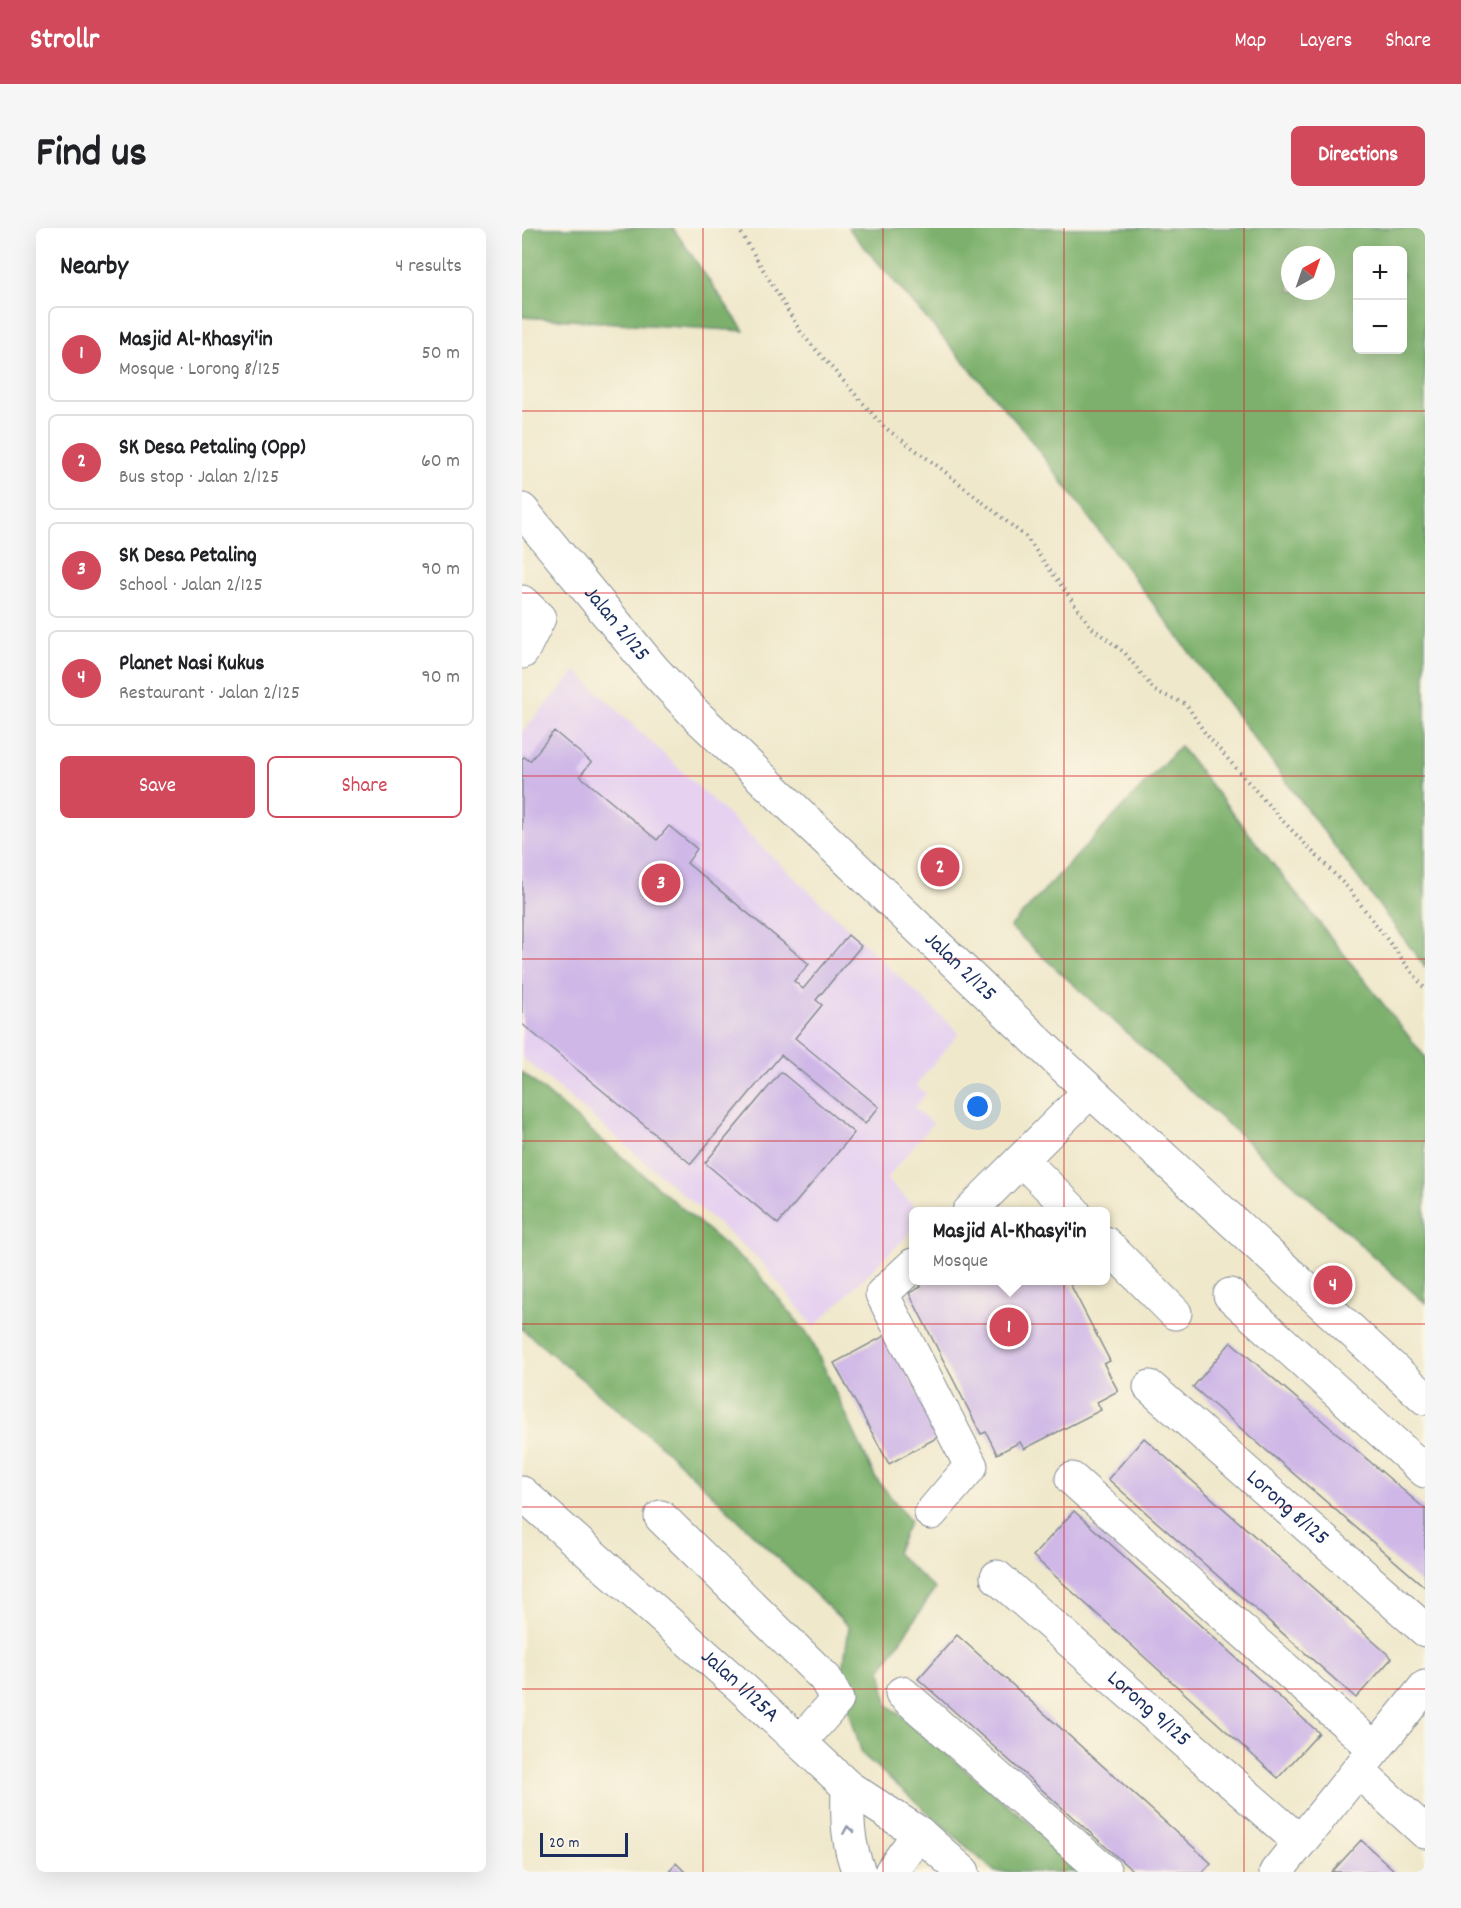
<!DOCTYPE html>
<meta charset="utf-8">
<style>
body{margin:0;font-family:Dekko,sans-serif;background:#f6f6f6;color:#202124}
.controls{position:absolute;right:18px;top:18px;display:grid;overflow:hidden;border-radius:9px;box-shadow:0 6px 24px #0002}
.controls button{width:54px;height:54px;display:grid;place-items:center;padding:0;border:0;border-bottom:2px solid #e0e0e0;background:#fff;color:#202124;font:30px sans-serif}
.compass{position:absolute;left:759px;top:18px;width:54px;height:54px;border-radius:50%;background:#fff;box-shadow:0 6px 24px #0002;rotate:40deg}
.scale{position:absolute;left:18px;bottom:15px;width:88px;box-sizing:border-box;padding-left:6px;border:3px solid #1b2f5e;border-top:0;font-size:16px;line-height:21px;white-space:nowrap;color:#1b2f5e;-webkit-text-stroke:4px #fcf5e5;paint-order:stroke}
.you{position:absolute;left:456px;top:879px;width:21px;height:21px;margin:-15px;border:4px solid #fff;border-radius:50%;background:#1a73e8;box-shadow:0 0 0 9px #1a73e833}
.badge{display:grid;place-items:center;width:39px;height:39px;border-radius:50%;background:#d1495b;color:#fff;font-size:20px;font-weight:700}
.pin{position:absolute;translate:-50% -50%;border:3px solid #fff;box-shadow:0 2px 6px #0006}
.popup{position:absolute;left:387px;top:979px;width:201px;height:78px;box-sizing:border-box;display:grid;place-content:center;border-radius:9px;background:#fff;filter:drop-shadow(0 2px 4px #0005);font-size:20px;white-space:nowrap;color:#757577}
.popup b{font-size:22px;color:#202124}
.popup::after{content:'';position:absolute;left:50%;top:100%;margin-left:-12px;border:12px solid transparent;border-top-color:#fff}
.list{margin:0;padding:0;list-style:none}
h2{display:flex;justify-content:space-between;align-items:center;height:78px;margin:0;padding:0 24px;font-size:26px}
h2 small{font-size:20px;font-weight:400;color:#757577}
.list li{display:grid;grid-template-columns:39px 1fr auto;gap:18px;align-items:center;box-sizing:border-box;height:96px;margin:0 12px 12px;padding:0 12px;border:2px solid #e0e0e0;border-radius:9px}
.list b{display:block;font-size:22px;white-space:nowrap}
.list p{margin:0;font-size:20px;white-space:nowrap;color:#757577}
.list em{font-size:20px;font-style:normal;color:#757577}
.actions{display:flex;gap:12px;padding:18px 24px}
.actions a{flex:1;padding:14px 0;border:2px solid #d1495b;border-radius:9px;text-align:center;font-size:21px;color:#d1495b}
.actions .main{background:#d1495b;color:#fff}
.map{position:relative;flex:none;width:903px;height:1644px;overflow:hidden;border-radius:9px}
header{display:flex;align-items:center;gap:36px;box-sizing:border-box;height:84px;padding:0 30px;background:#d1495b;color:#fff}
header strong{font-size:28px}
nav{display:flex;gap:33px;margin-inline-start:auto;font-size:21px}
.intro{display:flex;align-items:center;justify-content:space-between;box-sizing:border-box;height:144px;padding:0 36px}
h1{margin:0;font-size:42px}
.button{padding:15px 27px;border-radius:9px;background:#d1495b;color:#fff;font-size:21px;font-weight:700}
main{display:flex;gap:36px;padding:0 36px}
aside{flex:1;background:#fff;border-radius:9px;box-shadow:0 6px 24px #0002}
.map>svg:first-child{display:block}
</style>
<header>
<strong>Strollr</strong>
<nav><a>Map</a><a>Layers</a><a>Share</a></nav>
</header>
<div class="intro"><h1>Find us</h1><a class="button">Directions</a></div>
<main>
<aside>
<h2>Nearby<small>4 results</small></h2>
<ul class="list">
<li><span class="badge">1</span><div><b>Masjid Al-Khasyi'in</b><p>Mosque · Lorong 8/125</p></div><em>50 m</em></li>
<li><span class="badge">2</span><div><b>SK Desa Petaling (Opp)</b><p>Bus stop · Jalan 2/125</p></div><em>60 m</em></li>
<li><span class="badge">3</span><div><b>SK Desa Petaling</b><p>School · Jalan 2/125</p></div><em>90 m</em></li>
<li><span class="badge">4</span><div><b>Planet Nasi Kukus</b><p>Restaurant · Jalan 2/125</p></div><em>90 m</em></li>
</ul>
<div class="actions"><a class="main">Save</a><a>Share</a></div>
</aside>
<div class="map">
<svg width="903" height="1644" viewBox="0 0 903 1644">
<rect width="100%" height="100%" fill="#fcf5e5"/>
<filter id="ink" filterUnits="userSpaceOnUse"><feTurbulence type="fractalNoise" baseFrequency=".0167" numOctaves="2"/><feDisplacementMap in="SourceGraphic" scale="12" xChannelSelector="R" yChannelSelector="G"/><feConvolveMatrix kernelMatrix="1 2 1 2 8 2 1 2 1" color-interpolation-filters="sRGB"/></filter>
<filter id="wash" filterUnits="userSpaceOnUse"><feTurbulence type="fractalNoise" baseFrequency=".008" numOctaves="4" result="noise"/><feDisplacementMap in="SourceGraphic" scale="24" xChannelSelector="R" yChannelSelector="G"/><feGaussianBlur stdDeviation="1.35" result="paint"/><feColorMatrix in="noise" values="0 0 0 0 0 0 0 0 0 0 0 0 0 0 0 0 0 1.4 0 .05"/><feComposite in="paint" operator="in"/></filter>
<g filter="url(#wash)">
<rect width="100%" height="100%" fill="#efe8cb"/>
<path fill="#e6d2f0" d="M54 443 437 805 394 857 404 866 392 880 411 895 364 951 397 983 391 984V1002L292 1099 236 1030 0 829V504Z"/>
<path fill="#7bb06c" stroke="#4b7065" stroke-width="1.5" fill-rule="evenodd" d="M0 0H151L222 103 0 89Z
M326 0H903V739L502 203ZM880 22V122H836V22ZM768 27H804V63H768Z
M658 518 903 829V1075L488 699Z
M0 844 234 1043 288 1109 353 1249 388 1293 374 1325 413 1361 359 1441 365 1476 559 1638 555 1644H473L340 1526 319 1455 327 1399 144 1222 0 1101Z"/>
<g id="blocks">
<path fill="#cfb8e7" d="M32 503 69 534 58 548 135 612 147 598 175 621 165 635 287 736 272 753 281 761 326 707 339 718 294 772 300 777 273 810 357 879 343 896 259 827 169 936 0 796V531L2 529 8 533Z
M259 844 332 905 256 996 183 935Z
M396 1052H546L588 1133 582 1136 596 1163 575 1174 579 1182 502 1221 498 1214 475 1226 464 1204 459 1206 387 1065 399 1059Z
M364 1107 418 1208 367 1236 312 1135Z
M709 1114 903 1281V1359L671 1159Z
M622 1210 870 1430 834 1470 586 1251Z
M552 1283 797 1505 756 1550 511 1328Z
M435 1407 689 1635 681 1644H612L396 1451Z
M839 1612 874 1644H810Z
M154 1635 163 1644H146Z"/>
</g>
</g>
<g filter="url(#ink)">
<use href="#blocks" fill-opacity="0" stroke="#858c94" stroke-width="1.5"/>
<g fill="none" stroke-linecap="round" stroke-linejoin="round">
<g stroke="#858c94" stroke-width="35">
<g id="minor">
<path id="s1" d="M0 282 131 441 175 488 537 834 903 1170"/>
<path d="M0 374 17 390 0 424"/>
<path d="M501 933 552 984"/>
<path d="M447 984 568 863"/>
<path d="M583 1015 653 1085"/>
<path d="M391 1037 360 1066 449 1238 409 1285"/>
<path d="M708 1067 903 1243"/>
<path id="s2" d="M628 1159 903 1402"/>
<path d="M550 1251 853 1521"/>
<path id="s3" d="M0 1265 219 1459 326 1559 397 1605 441 1644"/>
<path d="M139 1289 303 1450 315 1472 279 1513"/>
<path id="s4" d="M475 1349 778 1614"/>
<path d="M380 1465 583 1644"/>
<path d="M836 1543 903 1604"/>
<path d="M326 1559C325 1589 325 1616 337 1644"/>
<path d="M369 1644 397 1605"/>
<path d="M754 1644 903 1459"/>
</g>
</g>
<path stroke="#858c94" stroke-width="4" stroke-dasharray="1.5 4.5" stroke-linecap="butt" d="M216 0 280 106 362 199 417 239 504 309 569 399 603 425 633 463 664 476 683 505 758 590 826 660 903 761"/>
<use href="#minor" stroke="#fff" stroke-width="33"/>
</g>
<defs><path id="oneway-chevron" d="M-2-3.5L2.5 0L-2 3.5" fill="none" stroke-width="1.6" stroke-linecap="round" stroke-linejoin="round" transform="scale(1.5)"/></defs>
<use stroke="#8d97ae" href="#oneway-chevron" transform="translate(326 1602) rotate(-99)"/>
</g>
<path fill="none" stroke="#d62828" stroke-width="1.5" stroke-opacity="0.55" d="M181 0V1644M361 0V1644M542 0V1644M722 0V1644M0 183H903M0 365H903M0 548H903M0 731H903M0 913H903M0 1096H903M0 1279H903M0 1461H903"/>
<g text-anchor="middle" dominant-baseline="central" stroke-width="6" stroke-linejoin="round" paint-order="stroke">
<g font-size="22" fill="#1b2f5e" stroke="#fcf5e5">
<text stroke="none"><textPath href="#s1" startOffset="148">Jalan 2/125</textPath></text>
<text stroke="none"><textPath href="#s1" startOffset="634">Jalan 2/125</textPath></text>
<text stroke="none"><textPath href="#s2" startOffset="183">Lorong 8/125</textPath></text>
<text stroke="none"><textPath href="#s3" startOffset="291">Jalan 1/125A</textPath></text>
<text stroke="none"><textPath href="#s4" startOffset="201">Lorong 9/125</textPath></text>
</g>
</g>
</svg>
<div class="controls">
<button>+</button>
<button>−</button>
</div>
<svg class="compass" viewBox="-18 -18 36 36"><path d="M0-13l5 13h-10z" fill="#e53935"/><path d="M0 13l5-13h-10z" fill="#757577"/></svg>
<div class="scale">20 m</div>
<div class="you"></div>
<div class="pin badge" style="left:487px;top:1099px">1</div>
<div class="popup"><b>Masjid Al-Khasyi'in</b>Mosque</div>
<div class="pin badge" style="left:418px;top:639px">2</div>
<div class="pin badge" style="left:139px;top:655px">3</div>
<div class="pin badge" style="left:811px;top:1057px">4</div>
</div>
</main>
